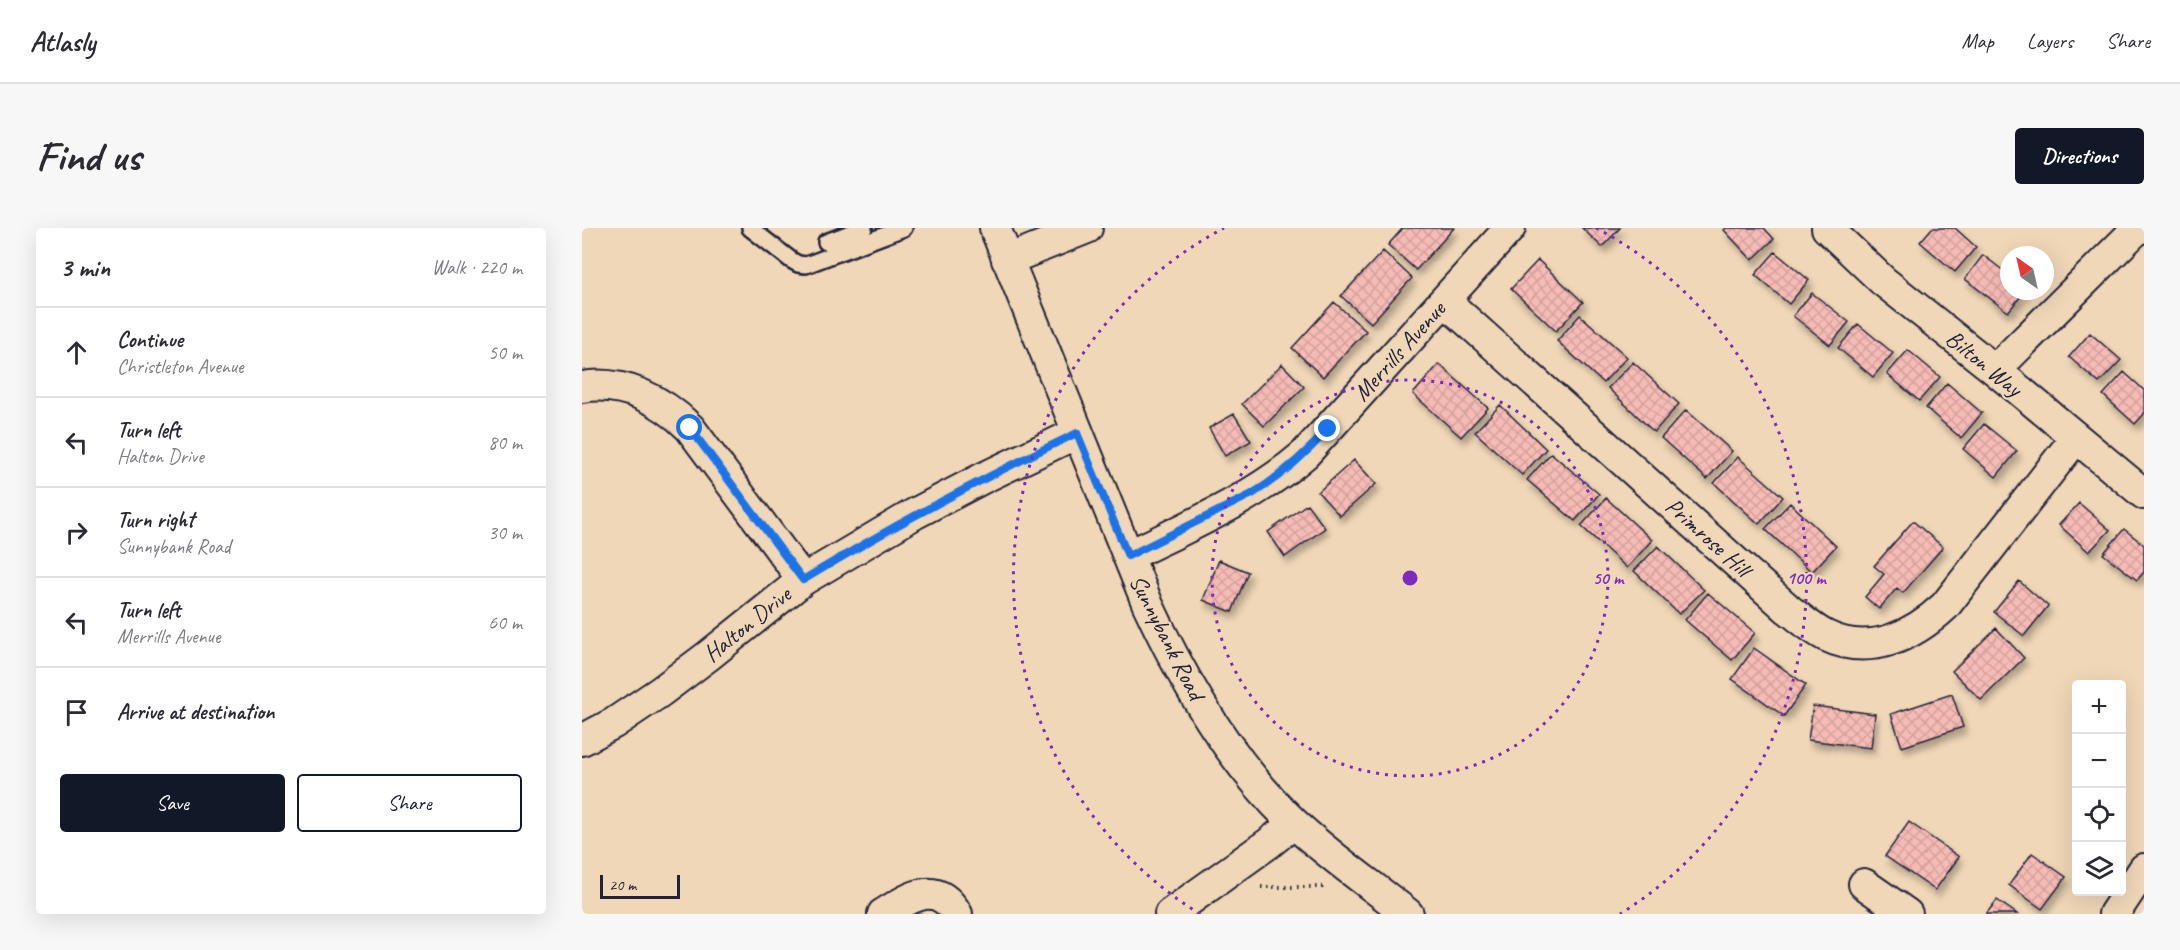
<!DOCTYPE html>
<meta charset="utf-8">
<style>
body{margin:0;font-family:Caveat,sans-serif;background:#f7f7f7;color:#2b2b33}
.controls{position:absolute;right:18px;bottom:18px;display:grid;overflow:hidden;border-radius:6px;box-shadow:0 6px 24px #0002}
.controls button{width:54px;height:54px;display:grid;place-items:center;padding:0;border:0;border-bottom:2px solid #e1e1e2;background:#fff;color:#2b2b33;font:30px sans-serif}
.compass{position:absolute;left:1418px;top:18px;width:54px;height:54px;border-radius:50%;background:#fff;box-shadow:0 6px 24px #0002;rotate:326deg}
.scale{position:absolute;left:18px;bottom:15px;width:80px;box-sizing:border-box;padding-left:6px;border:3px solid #22223b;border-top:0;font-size:16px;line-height:21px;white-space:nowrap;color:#22223b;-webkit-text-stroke:4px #efd7b7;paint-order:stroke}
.stop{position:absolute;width:18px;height:18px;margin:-14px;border:4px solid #1a73e8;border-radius:50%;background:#fff}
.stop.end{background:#1a73e8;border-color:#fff;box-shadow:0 2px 6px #0008}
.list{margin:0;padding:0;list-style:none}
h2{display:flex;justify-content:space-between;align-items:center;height:78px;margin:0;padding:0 24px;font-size:26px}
h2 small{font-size:20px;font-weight:400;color:#7c7c81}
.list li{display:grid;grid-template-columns:39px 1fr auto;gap:18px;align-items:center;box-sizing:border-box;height:90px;padding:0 24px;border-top:2px solid #e1e1e2}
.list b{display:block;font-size:22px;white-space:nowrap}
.list p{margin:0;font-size:20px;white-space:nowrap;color:#7c7c81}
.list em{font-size:20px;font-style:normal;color:#7c7c81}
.actions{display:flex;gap:12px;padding:18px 24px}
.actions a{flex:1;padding:14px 0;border:2px solid #111827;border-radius:6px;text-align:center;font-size:21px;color:#111827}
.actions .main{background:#111827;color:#fff}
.icon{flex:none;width:33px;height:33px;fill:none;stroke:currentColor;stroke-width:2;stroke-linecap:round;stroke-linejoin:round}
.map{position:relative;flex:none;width:1562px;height:686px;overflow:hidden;border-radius:6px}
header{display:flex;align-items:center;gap:36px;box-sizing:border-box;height:84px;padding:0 30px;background:#fff;border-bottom:2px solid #e1e1e2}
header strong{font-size:28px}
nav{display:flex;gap:33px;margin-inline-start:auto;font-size:21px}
.intro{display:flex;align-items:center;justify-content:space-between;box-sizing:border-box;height:144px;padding:0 36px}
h1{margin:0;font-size:42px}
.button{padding:15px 27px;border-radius:6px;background:#111827;color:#fff;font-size:21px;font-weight:700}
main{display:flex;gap:36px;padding:0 36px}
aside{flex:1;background:#fff;border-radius:6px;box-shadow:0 6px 24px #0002}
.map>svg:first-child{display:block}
</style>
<header>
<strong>Atlasly</strong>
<nav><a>Map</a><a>Layers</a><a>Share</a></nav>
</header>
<div class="intro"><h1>Find us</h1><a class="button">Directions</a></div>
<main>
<aside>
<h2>3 min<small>Walk · 220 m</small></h2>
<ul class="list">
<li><svg class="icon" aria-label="ahead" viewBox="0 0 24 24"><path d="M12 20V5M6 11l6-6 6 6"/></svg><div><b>Continue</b><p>Christleton Avenue</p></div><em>50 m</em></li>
<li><svg class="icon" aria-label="left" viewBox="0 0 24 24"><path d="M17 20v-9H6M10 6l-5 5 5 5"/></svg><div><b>Turn left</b><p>Halton Drive</p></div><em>80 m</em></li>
<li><svg class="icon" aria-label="right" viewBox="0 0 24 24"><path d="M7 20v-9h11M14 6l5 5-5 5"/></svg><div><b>Turn right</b><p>Sunnybank Road</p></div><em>30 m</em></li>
<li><svg class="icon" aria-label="left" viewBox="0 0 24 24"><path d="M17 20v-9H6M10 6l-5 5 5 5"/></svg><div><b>Turn left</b><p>Merrills Avenue</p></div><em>60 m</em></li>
<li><svg class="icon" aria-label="arrive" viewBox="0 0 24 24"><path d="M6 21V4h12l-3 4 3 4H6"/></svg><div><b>Arrive at destination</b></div></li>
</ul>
<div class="actions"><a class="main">Save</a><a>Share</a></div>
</aside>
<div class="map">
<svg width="1562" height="686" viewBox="0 0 1562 686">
<defs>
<pattern id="building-cross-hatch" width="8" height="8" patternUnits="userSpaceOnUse" patternTransform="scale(1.5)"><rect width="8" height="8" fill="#f6bbb5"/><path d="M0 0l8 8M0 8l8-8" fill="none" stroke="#d3a09d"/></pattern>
<filter id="shadow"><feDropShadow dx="3.5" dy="6" stdDeviation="3" flood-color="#0004"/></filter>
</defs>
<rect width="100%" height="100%" fill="#efd7b7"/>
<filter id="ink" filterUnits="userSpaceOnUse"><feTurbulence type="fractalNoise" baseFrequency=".0167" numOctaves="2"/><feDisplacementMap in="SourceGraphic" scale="12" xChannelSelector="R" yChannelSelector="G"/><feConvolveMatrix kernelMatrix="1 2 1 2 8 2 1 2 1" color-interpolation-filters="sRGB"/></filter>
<g filter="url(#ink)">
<path fill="url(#building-cross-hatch)" stroke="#22223b" stroke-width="1.5" filter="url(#shadow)" d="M821 0H872L834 42 806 17Z
M1000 0H1038L1020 19Z
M1144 0H1182L1192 11 1170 32 1142 2Z
M1350 0H1373L1394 19 1373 44 1338 14Z
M801 23 830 50 789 95 759 68Z
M1193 24 1227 52 1207 76 1173 47Z
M1401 27 1427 47V63H1443L1426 84 1383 51Z
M956 32 1001 74 974 103 929 61Z
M1230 65 1267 94 1248 117 1211 88Z
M752 74 784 103 741 149 710 120Z
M998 87 1045 129 1021 155 975 113Z
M1276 96 1311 125 1291 149 1256 120Z
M1508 105 1539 132 1517 155 1487 129Z
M1326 122 1358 149 1337 173 1305 146Z
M1051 134 1097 176 1072 204 1026 160Z
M700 136 722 159 682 198 660 176Z
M857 136 906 180 879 209 831 166Z
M1542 144 1562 162V186L1553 196 1521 167Z
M1365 155 1400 185 1379 210 1344 180Z
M918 177 964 221 940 247 893 204Z
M1104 182 1150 223 1125 251 1079 210Z
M652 186 669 213 643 228 627 200Z
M1402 196 1435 223 1414 249 1381 221Z
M969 225 1017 266 993 293 945 252Z
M1156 229 1201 269 1177 296 1132 255Z
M772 232 794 256 758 288 736 264Z
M1024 270 1070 312 1045 340 999 298Z
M1208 275 1254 318 1230 344 1183 301Z
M1497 275 1528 302 1507 324 1477 297Z
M725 276 743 300 703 329 686 304Z
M1331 293 1361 319 1321 365 1315 360 1297 381 1283 369 1302 346 1292 338Z
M1542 301 1562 317V344L1555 352 1521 326Z
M1076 318 1122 362 1097 386 1052 343Z
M637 332 666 344 650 384 621 372Z
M1437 353 1466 378 1442 408 1412 384Z
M1126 365 1173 405 1150 432 1103 392Z
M1414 400 1442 430 1399 472 1370 443Z
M1172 420 1224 457 1202 488 1150 451Z
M1370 466 1381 499 1320 519 1309 486Z
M1231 478 1293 486 1289 520 1226 512Z
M1327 594 1377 629 1353 662 1303 628Z
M1450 625 1484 649 1460 681 1427 657Z
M1415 672 1435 686H1404Z"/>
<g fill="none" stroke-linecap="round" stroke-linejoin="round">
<g stroke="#22223b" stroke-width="20">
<path id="lane" d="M168 0 209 32 216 36 224 37 322 0
M244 14 282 0"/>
</g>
<g stroke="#22223b" stroke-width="34">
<path id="street" d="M413 0 566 377C602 455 649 535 712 595 747 628 788 656 826 686
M1245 0 1301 53 1413 142 1562 266
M425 32 505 0
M863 73 1206 381C1218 390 1230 401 1244 408 1288 429 1331 408 1363 378L1493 211
M1413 142 1556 0
M0 159C41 152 80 172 108 200L221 352
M546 328C607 298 671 271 723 226L928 0
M0 512 32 495 78 464 126 428 221 352 332 286 401 250 495 205
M1282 656 1325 686
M301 686C327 670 354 650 375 686
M588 686 687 615 712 595
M1532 686 1562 641"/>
</g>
<path stroke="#22223b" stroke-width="4" stroke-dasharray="1.5 4.5" stroke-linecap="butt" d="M679 659H740L742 657"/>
<use href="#lane" stroke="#efd7b7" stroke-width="15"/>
<use href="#street" stroke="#efd7b7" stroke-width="30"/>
</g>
</g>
<g fill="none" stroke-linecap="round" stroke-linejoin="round" filter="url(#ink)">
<path stroke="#1a73e8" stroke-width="8" d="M108 200 221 352C310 298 401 250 495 205L546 328 670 266C699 248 723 227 746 201"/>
</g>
<g fill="none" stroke="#7b2cbf" stroke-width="3" stroke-dasharray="3 6">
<circle cx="828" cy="350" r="198"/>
<path d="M618 686A396 396 0 0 1 642 0M1014 0A396 396 0 0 1 1038 686"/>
</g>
<g text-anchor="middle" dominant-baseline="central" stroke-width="4.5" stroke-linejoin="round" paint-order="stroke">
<g font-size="24" fill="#22223b" stroke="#efd7b7">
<text transform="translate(817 123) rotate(-48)">Merrills Avenue</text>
<text transform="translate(1402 135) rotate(39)">Bilton Way</text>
<text transform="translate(1126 309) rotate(42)">Primrose Hill</text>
<text transform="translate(165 396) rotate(-39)">Halton Drive</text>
<text transform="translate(585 409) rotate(63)">Sunnybank Road</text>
</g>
</g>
<circle cx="828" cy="350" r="9" fill="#7b2cbf" stroke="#efd7b7" stroke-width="3"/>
<g font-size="18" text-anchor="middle" font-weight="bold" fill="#7b2cbf" stroke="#efd7b7" stroke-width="4.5" stroke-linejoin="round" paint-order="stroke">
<text x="1026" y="356">50 m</text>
<text x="1224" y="356">100 m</text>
</g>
</svg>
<div class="controls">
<button>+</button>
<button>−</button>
<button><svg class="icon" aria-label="locate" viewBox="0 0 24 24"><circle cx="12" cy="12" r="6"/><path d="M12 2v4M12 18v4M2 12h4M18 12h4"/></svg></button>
<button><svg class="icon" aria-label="layers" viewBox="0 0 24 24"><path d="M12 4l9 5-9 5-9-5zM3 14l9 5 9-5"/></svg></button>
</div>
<svg class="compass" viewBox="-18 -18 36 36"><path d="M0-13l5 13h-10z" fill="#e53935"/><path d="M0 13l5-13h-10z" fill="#7c7c81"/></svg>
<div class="scale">20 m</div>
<div class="stop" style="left:108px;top:200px"></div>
<div class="stop end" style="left:746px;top:201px"></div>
</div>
</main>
